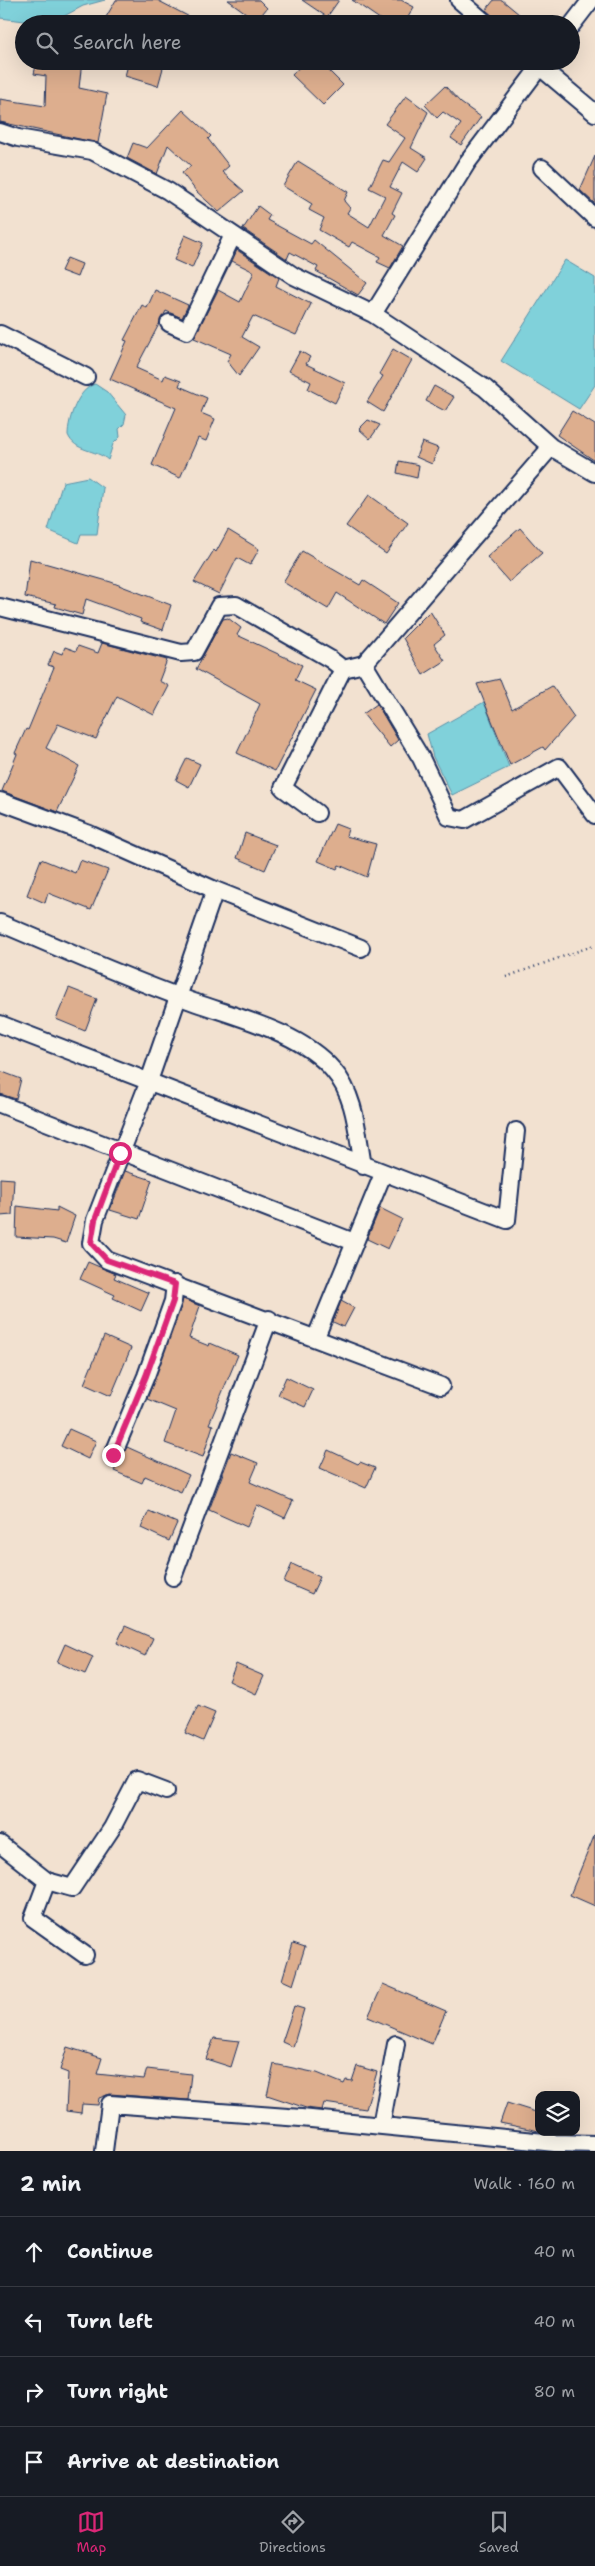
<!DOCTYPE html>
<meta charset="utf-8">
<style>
body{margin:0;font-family:"Shantell Sans",sans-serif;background:#20242c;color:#f1f3f6}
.controls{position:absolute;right:15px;bottom:15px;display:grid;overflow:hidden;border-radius:10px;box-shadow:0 5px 20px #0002}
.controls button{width:45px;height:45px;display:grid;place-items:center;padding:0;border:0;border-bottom:1px solid #363941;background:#171b24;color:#f1f3f6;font:25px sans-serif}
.stop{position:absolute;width:15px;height:15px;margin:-11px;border:4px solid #db2777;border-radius:50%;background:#fff}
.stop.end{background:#db2777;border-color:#fff;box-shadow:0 1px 5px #0008}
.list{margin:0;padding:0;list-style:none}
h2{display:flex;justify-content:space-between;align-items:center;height:65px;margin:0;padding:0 20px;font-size:21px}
h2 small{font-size:16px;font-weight:400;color:#9ea1a6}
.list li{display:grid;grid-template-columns:32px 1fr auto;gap:15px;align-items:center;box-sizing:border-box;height:70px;padding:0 20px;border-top:1px solid #363941}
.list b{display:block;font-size:19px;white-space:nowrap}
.list em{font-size:16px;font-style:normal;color:#9ea1a6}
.icon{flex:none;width:28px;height:28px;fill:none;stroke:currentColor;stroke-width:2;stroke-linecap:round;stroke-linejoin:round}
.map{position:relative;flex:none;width:595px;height:2151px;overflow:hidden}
.search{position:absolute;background:#171b24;box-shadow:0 5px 20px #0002;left:15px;right:15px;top:15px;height:55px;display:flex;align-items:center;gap:12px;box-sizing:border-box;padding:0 18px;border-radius:28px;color:#9ea1a6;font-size:19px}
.sheet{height:345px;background:#171b24}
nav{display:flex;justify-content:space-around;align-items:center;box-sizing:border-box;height:70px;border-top:1px solid #363941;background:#171b24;font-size:14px;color:#9ea1a6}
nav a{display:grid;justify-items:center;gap:2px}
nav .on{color:#db2777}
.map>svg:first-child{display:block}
</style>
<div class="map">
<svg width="595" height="2151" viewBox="0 0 595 2151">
<rect width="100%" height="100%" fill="#f2e1d0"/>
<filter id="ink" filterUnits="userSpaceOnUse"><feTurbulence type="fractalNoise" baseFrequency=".02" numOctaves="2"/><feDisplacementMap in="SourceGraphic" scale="10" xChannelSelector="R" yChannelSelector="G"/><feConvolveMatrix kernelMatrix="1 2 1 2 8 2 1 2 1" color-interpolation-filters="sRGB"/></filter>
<g filter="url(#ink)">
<path fill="#80d1da" stroke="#5890a8" d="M0 0H105L83 6 49 24 0 18Z
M565 260 595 278V385L579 409 501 361Z
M95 384 107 392 126 415 124 424 119 429 120 437 113 444 108 460C96 449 75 452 68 435 68 419 78 389 95 384Z
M88 477 103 488 97 534H81L78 543 48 530 63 482Z
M484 702 509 767 452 795 433 757 427 734Z"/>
<path fill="#ddae8e" stroke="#1b2f5e" d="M116 0H157L203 24H102Z
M228 0H259L267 8 254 24H238L246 13Z
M302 0H339L327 17Z
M352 0H401L414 7 404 24H387Z
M494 0H502L531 24H497L494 17 486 10Z
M37 61H82L79 88 107 94 98 143 0 122V99L45 106 46 76 34 74Z
M129 61H165L158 86 125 76Z
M305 61H319L343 85 323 105 292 75Z
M445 86 461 103 481 117 461 145 451 138 461 124 443 112 437 118 425 105Z
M406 96 428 112 411 148 427 158 418 172 403 162 390 187 402 193 392 213 395 215 384 235 403 246 390 268 377 262 380 257 352 242 349 247 319 230 324 218 309 210 312 204 283 186 298 161 348 192 344 201 350 208 347 213 369 227 385 196 369 188 383 160 389 162 405 138 385 124Z
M183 110 211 136 208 139 229 166 222 172 244 191 219 212 196 191 182 173 191 166 168 145 157 174 127 158 133 143 147 148Z
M595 156V204L580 190Z
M258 206 270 215 267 220 311 244 314 240 367 283 358 295 316 271 318 267 290 252 287 259 243 229Z
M185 235 203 243 192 268 174 260Z
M237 250 279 278 276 286 311 304 296 335 253 316 242 337 259 347 239 376 227 361 231 354 194 338 218 290 240 302 254 272 232 261Z
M67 258 82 264 77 277 61 271Z
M155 290 188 305 182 318 166 311 136 368 163 380 165 375 181 381 179 386 207 398 201 413 215 419 206 441 198 438 180 478 152 465 176 408 110 379 127 341 124 340 142 305 147 308Z
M393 349 412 360 383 412 367 402 383 376 379 374Z
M300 351 310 357 306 364 345 383 335 403 308 389 311 382 289 371Z
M434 386 454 397 445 411 426 401Z
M572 411 595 425V461L557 435Z
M368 420 380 425 370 439 359 429Z
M422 442 438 448 432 464 416 457Z
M399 461 419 465 417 478 397 473Z
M369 495 408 523 386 554 346 526Z
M520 528 542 553 509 582 487 557Z
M228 530 259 549 250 565 237 558 219 594 194 582 214 550 216 552Z
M302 551 360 585 363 580 398 603 384 624 337 593 328 609 283 582Z
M30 559 111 582 171 605 163 630 140 622 141 619 86 599 82 615 55 607 56 604 25 597Z
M430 611 445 635 434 644 445 661 423 675 403 638Z
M228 618 241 628 237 635 302 665 295 680 316 690 275 771 237 753 260 704 196 669 223 619Z
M102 643 167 660 159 681 169 686 154 715 117 696 96 739 58 724 46 748 79 766 57 812 2 791 17 754 15 753 26 729 28 730 54 667 48 665 54 651 62 654 65 647 76 651 78 646 98 653Z
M500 679 512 709 552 686 574 717 545 750 543 747 510 765 477 684Z
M377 704 398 740 390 747 363 714Z
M187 758 200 764 189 787 176 780Z
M335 824 348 829 346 836 376 844 367 877 339 865 337 869 318 861Z
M245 833 276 845 265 870 237 858Z
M41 859 75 873 80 860 108 870 91 910 48 893 45 903 27 895Z
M69 988 97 999 85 1031 56 1019Z
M0 1071 21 1079 16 1099 0 1094Z
M125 1171 152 1180 139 1219 110 1210Z
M0 1178 14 1179 12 1215 0 1216Z
M17 1206 57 1211V1207L75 1216 66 1243 53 1239 16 1237Z
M380 1208 402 1219 388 1249 367 1239Z
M88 1262 116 1274 114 1278 149 1293 141 1311 113 1298 115 1295 80 1279Z
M183 1299 200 1306 189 1338 209 1346 210 1343 238 1355 209 1424 213 1425 203 1457 165 1443 176 1411 147 1399Z
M341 1301 354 1308 344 1327 333 1322Z
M104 1336 131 1348 111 1396 84 1384Z
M286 1377 313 1390 305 1407 278 1395Z
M69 1429 96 1441 88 1459 61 1446Z
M127 1447 189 1475 181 1492 145 1476 142 1483 114 1471Z
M328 1450 358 1464 360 1462 375 1468 366 1488 320 1468Z
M231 1452 258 1463 250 1482 293 1501 285 1518 257 1505 247 1527 209 1510Z
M149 1511 177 1523 169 1541 141 1528Z
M292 1564 320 1577 312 1594 284 1582Z
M125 1626 153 1638 145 1656 117 1643Z
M65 1644 93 1657 85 1674 57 1662Z
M236 1664 264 1676 256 1694 229 1681Z
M198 1706 215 1713 203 1741 185 1733Z
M595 1834V1906L570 1895Z
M293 1943 305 1947 293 1985 282 1980Z
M383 1984 446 2011 432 2044 368 2017Z
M294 2006 304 2009 293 2047 282 2042Z
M214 2038 239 2041 231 2067 206 2059Z
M67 2047 102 2058 97 2074 144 2079 147 2069 191 2074 188 2100 110 2094 99 2098 98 2105 82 2104 81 2113 66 2111 68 2073 60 2070Z
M274 2064 317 2073 344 2084 346 2080 352 2081 357 2066 377 2072 366 2109 324 2103 322 2110 306 2108 267 2095Z
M507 2103 539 2113V2131L500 2123Z"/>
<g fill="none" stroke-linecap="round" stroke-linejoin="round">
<g stroke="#1b2f5e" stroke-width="20">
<path id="minor" d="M459 0 487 24
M571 26 591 0
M533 61 595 113
M0 132 18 138 92 151 168 191 294 276 373 314 485 388 551 447 595 473
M542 168 595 218
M373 314 467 163 544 61
M169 323 187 331 233 235
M0 334 86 377
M0 607 181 653 194 652 219 606 236 605 330 659 343 669 364 664 551 447
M364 664 421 758 449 817 464 820 559 767 595 815
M0 801 89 834 215 890 149 1081 95 1220 91 1243 107 1260 441 1386
M317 813 283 788 343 669
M215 890 361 948
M0 923C60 948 119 975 180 997 229 1016 298 1029 333 1070 356 1096 357 1133 363 1166
M0 1024 507 1220 516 1131
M0 1104 354 1242
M316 1337 383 1174
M113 1455 146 1376 173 1301 175 1284
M173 1577 269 1319
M0 1844 47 1881 33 1918 85 1955
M47 1881 72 1888 112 1828 137 1780 166 1791
M381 2126 396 2044
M104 2151 110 2104 301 2118 555 2143 595 2144"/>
</g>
<path stroke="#1b2f5e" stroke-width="2.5" stroke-dasharray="1 4" stroke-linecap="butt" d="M506 977 595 945"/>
<use href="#minor" stroke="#fbf7ec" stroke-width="16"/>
</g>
</g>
<g fill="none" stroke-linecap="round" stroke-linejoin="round" filter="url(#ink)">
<path stroke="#db2777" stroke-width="6" d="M113 1455 146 1376 173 1301 175 1284 107 1260 91 1243 95 1220 120 1153"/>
</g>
</svg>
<div class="controls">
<button><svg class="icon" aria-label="layers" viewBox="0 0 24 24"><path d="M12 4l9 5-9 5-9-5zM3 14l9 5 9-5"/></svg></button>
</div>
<div class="stop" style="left:120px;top:1153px"></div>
<div class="stop end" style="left:113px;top:1455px"></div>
<div class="search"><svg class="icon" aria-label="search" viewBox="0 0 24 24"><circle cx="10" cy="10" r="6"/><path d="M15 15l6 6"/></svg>Search here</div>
</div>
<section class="sheet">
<h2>2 min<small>Walk · 160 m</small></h2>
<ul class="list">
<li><svg class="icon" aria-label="ahead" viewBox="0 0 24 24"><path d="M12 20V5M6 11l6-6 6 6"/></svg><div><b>Continue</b></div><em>40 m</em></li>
<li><svg class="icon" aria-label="left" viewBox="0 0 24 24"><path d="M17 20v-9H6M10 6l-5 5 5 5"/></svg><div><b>Turn left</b></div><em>40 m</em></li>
<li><svg class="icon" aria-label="right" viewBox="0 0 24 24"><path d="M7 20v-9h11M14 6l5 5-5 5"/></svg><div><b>Turn right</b></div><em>80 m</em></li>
<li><svg class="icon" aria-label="arrive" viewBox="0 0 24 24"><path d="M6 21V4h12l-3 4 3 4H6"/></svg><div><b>Arrive at destination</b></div></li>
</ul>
</section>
<nav>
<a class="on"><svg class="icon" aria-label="map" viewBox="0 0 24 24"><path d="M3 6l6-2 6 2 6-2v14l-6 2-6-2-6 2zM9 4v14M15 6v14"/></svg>Map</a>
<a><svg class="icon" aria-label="directions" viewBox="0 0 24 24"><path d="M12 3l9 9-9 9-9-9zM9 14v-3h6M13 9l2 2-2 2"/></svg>Directions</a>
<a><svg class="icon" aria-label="saved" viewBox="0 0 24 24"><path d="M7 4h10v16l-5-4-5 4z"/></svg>Saved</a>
</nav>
